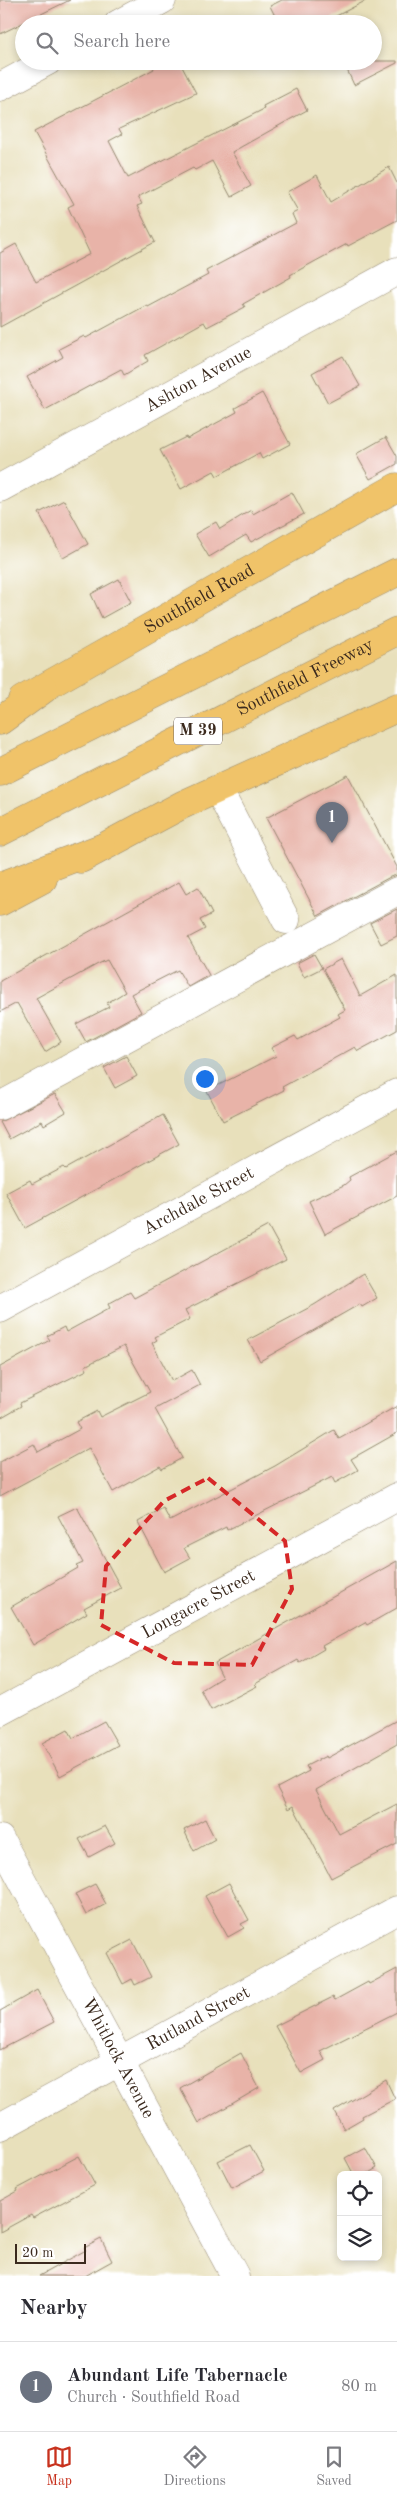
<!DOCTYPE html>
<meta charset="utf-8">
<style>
body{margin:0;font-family:"Old Standard TT",serif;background:#f7f7f7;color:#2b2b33}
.controls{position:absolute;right:15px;bottom:15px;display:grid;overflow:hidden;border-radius:8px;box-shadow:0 2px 8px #0003}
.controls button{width:45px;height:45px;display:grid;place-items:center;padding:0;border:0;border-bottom:1px solid #e1e1e2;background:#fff;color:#2b2b33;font:25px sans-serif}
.scale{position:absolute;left:15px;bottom:12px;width:71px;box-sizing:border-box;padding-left:5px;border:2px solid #3b2a1e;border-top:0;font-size:14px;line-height:18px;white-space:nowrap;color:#3b2a1e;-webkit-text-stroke:4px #fff;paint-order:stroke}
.you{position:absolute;left:204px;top:1078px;width:18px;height:18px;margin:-12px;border:4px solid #fff;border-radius:50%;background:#1a73e8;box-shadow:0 0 0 8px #1a73e833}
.badge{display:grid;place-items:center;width:32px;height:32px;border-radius:50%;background:#c8321e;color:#fff;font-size:16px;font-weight:700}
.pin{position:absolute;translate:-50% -41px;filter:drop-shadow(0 1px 2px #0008)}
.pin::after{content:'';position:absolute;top:26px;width:18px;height:15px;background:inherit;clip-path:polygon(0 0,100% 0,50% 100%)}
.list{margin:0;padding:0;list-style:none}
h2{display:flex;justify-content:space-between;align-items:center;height:65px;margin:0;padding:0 20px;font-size:21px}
h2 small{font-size:16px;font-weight:400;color:#7c7c81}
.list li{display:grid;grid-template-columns:32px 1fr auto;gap:15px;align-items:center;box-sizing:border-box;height:90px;padding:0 20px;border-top:1px solid #e1e1e2}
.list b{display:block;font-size:19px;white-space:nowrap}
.list p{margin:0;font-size:16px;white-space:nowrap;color:#7c7c81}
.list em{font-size:16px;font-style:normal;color:#7c7c81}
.icon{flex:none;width:28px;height:28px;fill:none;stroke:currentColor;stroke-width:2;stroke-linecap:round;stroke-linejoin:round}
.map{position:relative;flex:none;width:397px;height:2276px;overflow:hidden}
.search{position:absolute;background:#fff;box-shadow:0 2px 8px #0003;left:15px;right:15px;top:15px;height:55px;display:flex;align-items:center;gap:12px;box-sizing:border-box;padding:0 18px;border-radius:28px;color:#7c7c81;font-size:19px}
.sheet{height:155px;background:#fff}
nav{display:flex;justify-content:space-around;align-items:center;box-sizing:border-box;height:70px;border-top:1px solid #e1e1e2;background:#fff;font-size:14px;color:#7c7c81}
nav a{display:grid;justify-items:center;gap:2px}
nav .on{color:#c8321e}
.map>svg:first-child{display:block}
</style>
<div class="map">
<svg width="397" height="2276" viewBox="0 0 397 2276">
<rect width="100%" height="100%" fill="#fff"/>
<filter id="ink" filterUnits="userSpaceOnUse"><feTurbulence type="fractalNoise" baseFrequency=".02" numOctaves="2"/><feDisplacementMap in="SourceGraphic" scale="10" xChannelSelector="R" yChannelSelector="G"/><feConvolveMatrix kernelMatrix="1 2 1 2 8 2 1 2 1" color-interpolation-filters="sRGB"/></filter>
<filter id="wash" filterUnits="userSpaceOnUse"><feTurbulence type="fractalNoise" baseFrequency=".0096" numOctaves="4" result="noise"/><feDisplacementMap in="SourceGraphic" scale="20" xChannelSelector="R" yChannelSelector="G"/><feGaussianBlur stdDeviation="1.12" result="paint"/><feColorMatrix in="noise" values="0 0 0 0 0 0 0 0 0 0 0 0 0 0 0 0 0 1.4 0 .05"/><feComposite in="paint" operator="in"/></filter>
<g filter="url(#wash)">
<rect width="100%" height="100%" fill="#e8e0bb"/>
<g id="blocks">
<path fill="#e8b3a8" d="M0 0H70L0 34Z
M282 0H367L321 24H279L270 6Z
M163 61H179L196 93 119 129 122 134 109 141 128 178 264 109 263 106 296 89 307 110 232 152 251 186 231 197 212 161 195 170 193 168 138 197 142 204 137 206 155 242 0 327V253L16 244 36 282 90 254 68 207 74 204 34 132 154 69 153 67Z
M343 61H397V63L354 85Z
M389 167 397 183V220L348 246 347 244 290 275 291 277 243 304 245 307 207 327 204 322 145 355 148 361 124 375 121 369 45 410 27 377 63 357 59 349 84 336 86 338 147 305 148 307 208 275 206 271 296 223 292 214 298 211 287 192 317 175 331 202Z
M343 356 360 386 328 403 312 373Z
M262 393 290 444 262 459 259 453 217 476 214 471 181 489 160 450 186 437 187 439 237 412 235 408Z
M386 437 397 456V464L370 479 356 454Z
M292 492 304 514 251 542 246 535 209 557 195 534 216 522 220 529 251 510 253 514Z
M64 500 88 544 63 558 39 513Z
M119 579 131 602 102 618 91 594Z
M348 775 397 867V875L390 877 318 916 266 818Z
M179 882 186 894 198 887 212 914 200 920 205 929 188 938 209 975 188 987 178 970 131 994 141 1012 86 1042 76 1024 109 1007 107 1003 125 992 107 960 98 964 36 998 61 1042 45 1052 17 1003 0 1012V981Z
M397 909V936L381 944 370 923Z
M314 954 322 968 304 977 297 963Z
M341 959 360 996 397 975V1030L358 1051 355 1047 282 1087 284 1090 223 1121 207 1091 276 1056 271 1048 295 1036 298 1040 340 1017 338 1014 345 1010 323 969Z
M126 1056 137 1076 115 1088 104 1068Z
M55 1094 66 1112 44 1125 42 1121 9 1139 0 1122Z
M163 1115 179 1144 25 1228 6 1193 30 1180 32 1184 64 1167 66 1169Z
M397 1151V1196L325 1234 309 1201 344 1185 350 1180 349 1177Z
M268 1226 286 1259 185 1310 190 1319 155 1337 157 1340 152 1343 172 1381 192 1370 200 1385 155 1409 182 1458 162 1469 160 1466 113 1492 89 1448 0 1496V1462L34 1444 38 1452 80 1429 76 1422 97 1411 100 1417 150 1392 124 1346 85 1366 87 1370 20 1403 21 1406 0 1418V1367L50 1340 47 1336 64 1327 66 1332 110 1308 108 1304 130 1292 134 1298Z
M363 1274 377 1298 362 1307 360 1304 260 1361 248 1340 314 1305Z
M397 1406V1433L351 1459 358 1470 335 1483 332 1477 227 1530 226 1527 184 1548 190 1558 164 1572 138 1522 163 1508 170 1521 275 1466 334 1430 339 1439Z
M77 1507 121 1588 84 1608 87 1613 33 1645 11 1607 78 1568 76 1566 83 1563 58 1516Z
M397 1561V1608L367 1625 365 1622 322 1646 324 1649 300 1663 298 1660 255 1684 257 1686 211 1710 201 1690 222 1677 215 1663Z
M397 1720V1744L316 1790 339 1834 397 1804V1844L331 1878 293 1806 288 1809 277 1788 309 1771 306 1766 326 1756 327 1758Z
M104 1721 118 1745 60 1776 42 1743 68 1729 73 1738Z
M205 1819 215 1839 194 1851 184 1830Z
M105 1826 115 1843 89 1857 79 1839Z
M229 1883 249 1920 241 1924 244 1928 228 1937 205 1896Z
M95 1884 106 1904 86 1915 75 1894Z
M132 1940 151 1977 135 1985 132 1979 123 1984 107 1953Z
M397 1969V2012L320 2051 325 2060 301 2073 275 2026 333 1997 335 2000 368 1982 369 1984Z
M37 1990 54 2022 0 2050V2011Z
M241 2053 259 2088 199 2123 180 2088Z
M386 2080 395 2099 362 2116 363 2118 344 2129 334 2111Z
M250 2145 264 2171 232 2188 218 2161Z
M365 2147 377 2168 365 2175H354L345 2158Z
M79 2156 95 2185 33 2218 31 2215 0 2232V2201L18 2191 17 2189Z
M101 2239 112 2261 85 2276H39L86 2250 84 2248Z"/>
</g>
</g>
<g filter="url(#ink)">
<use href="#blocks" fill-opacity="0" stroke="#92856c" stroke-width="1"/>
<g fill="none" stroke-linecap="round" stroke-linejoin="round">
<g stroke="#92856c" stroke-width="29">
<g id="minor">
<path d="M118 24 162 0"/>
<path d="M0 87 48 61"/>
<path id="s1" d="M0 488 397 271"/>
<path d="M218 789 286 920"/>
<path d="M0 1106 397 891"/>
<path id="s2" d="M0 1309 397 1093"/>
<path id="s3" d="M0 1712 397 1497"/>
<path id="s4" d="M0 1839 235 2276"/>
<path id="s5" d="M0 2127 397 1910"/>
</g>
</g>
<g stroke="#92856c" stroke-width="29">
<g id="major">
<path id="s6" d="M22 700 397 487"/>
<path d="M81 859 182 805 397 708"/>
<path d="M0 902 43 879"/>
</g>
</g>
<g stroke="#92856c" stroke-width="29">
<g id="highway">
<path d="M0 721 44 689"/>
<path d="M0 772 397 572"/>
<path id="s7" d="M0 832 397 631"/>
<path d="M0 886 101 848"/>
</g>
</g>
<use href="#minor" stroke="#fff" stroke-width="28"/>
<use href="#major" stroke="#f0c369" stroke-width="28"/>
<use href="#highway" stroke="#f0c369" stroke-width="28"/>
</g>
</g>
<path fill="none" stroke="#d62828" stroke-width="4" stroke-dasharray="10 6" stroke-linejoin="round" d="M208 1478 285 1541 292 1589 252 1665 174 1663 101 1625 106 1566 164 1501Z"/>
<g text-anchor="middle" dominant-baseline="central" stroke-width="4.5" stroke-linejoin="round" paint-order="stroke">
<rect fill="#fff" stroke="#766a62" stroke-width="1" x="174" y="717.5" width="48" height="27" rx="4"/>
<g font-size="16" font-weight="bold" fill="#3b2a1e">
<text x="198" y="731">M 39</text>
</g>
<g font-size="18" fill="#3b2a1e" stroke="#fff">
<text stroke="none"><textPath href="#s1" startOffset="226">Ashton Avenue</textPath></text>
<text stroke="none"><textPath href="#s6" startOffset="204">Southfield Road</textPath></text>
<text stroke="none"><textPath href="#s7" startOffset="342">Southfield Freeway</textPath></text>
<text stroke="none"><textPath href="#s2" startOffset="226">Archdale Street</textPath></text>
<text stroke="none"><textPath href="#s3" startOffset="226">Longacre Street</textPath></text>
<text stroke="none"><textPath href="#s5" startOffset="226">Rutland Street</textPath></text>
<text stroke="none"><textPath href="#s4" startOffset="249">Whitlock Avenue</textPath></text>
</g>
</g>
</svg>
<div class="controls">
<button><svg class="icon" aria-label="locate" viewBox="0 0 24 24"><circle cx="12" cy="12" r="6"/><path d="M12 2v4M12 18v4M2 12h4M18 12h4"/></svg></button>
<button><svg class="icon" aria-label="layers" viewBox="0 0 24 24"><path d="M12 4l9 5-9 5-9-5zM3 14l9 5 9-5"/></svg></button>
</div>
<div class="scale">20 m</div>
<div class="you"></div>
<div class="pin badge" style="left:332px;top:843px;background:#6b7280">1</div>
<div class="search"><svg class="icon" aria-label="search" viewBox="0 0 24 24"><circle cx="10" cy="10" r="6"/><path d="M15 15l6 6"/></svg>Search here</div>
</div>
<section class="sheet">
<h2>Nearby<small></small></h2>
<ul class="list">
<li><span class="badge" style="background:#6b7280">1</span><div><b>Abundant Life Tabernacle</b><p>Church · Southfield Road</p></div><em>80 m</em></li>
</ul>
</section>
<nav>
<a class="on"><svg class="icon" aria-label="map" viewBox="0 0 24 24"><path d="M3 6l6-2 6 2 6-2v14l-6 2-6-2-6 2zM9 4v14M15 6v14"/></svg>Map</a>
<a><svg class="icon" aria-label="directions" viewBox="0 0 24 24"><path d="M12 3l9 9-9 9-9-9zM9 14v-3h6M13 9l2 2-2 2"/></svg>Directions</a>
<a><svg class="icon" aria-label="saved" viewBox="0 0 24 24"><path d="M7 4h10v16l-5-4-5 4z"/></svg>Saved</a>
</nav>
